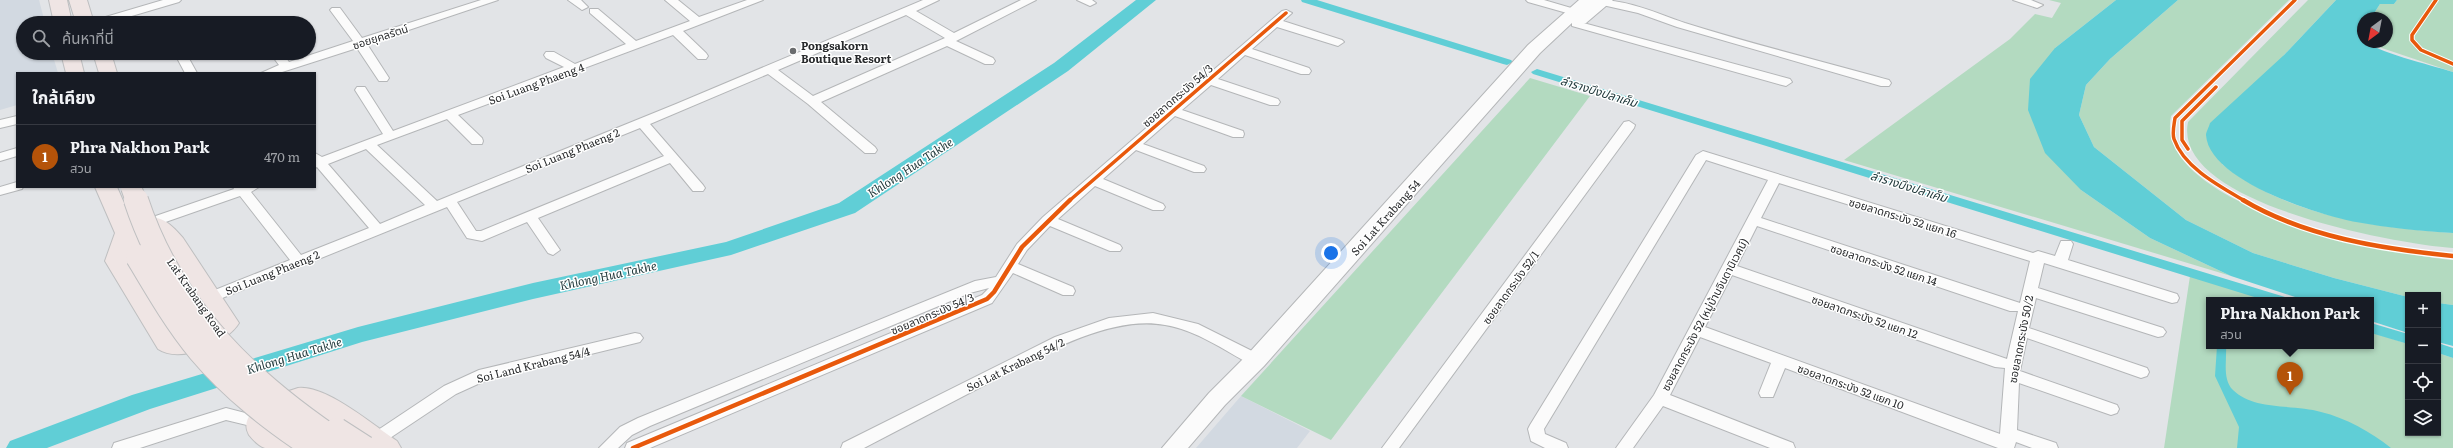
<!DOCTYPE html>
<html lang="th">
<meta charset="utf-8">
<style>
body{margin:0;font-family:Literata,"Noto Sans Thai",serif;background:#20242c;color:#f1f3f6}
.controls{position:absolute;right:12px;bottom:12px;display:grid;overflow:hidden;border-radius:0px;box-shadow:0 1px 3px #0004}
.controls button{width:36px;height:36px;display:grid;place-items:center;padding:0;border:0;border-bottom:1px solid #363941;background:#171b24;color:#f1f3f6;font:20px sans-serif}
.compass{position:absolute;left:2357px;top:12px;width:36px;height:36px;border-radius:50%;background:#171b24;box-shadow:0 1px 3px #0004;rotate:212deg}
.you{position:absolute;left:1331px;top:253px;width:14px;height:14px;margin:-10px;border:3px solid #fff;border-radius:50%;background:#1a73e8;box-shadow:0 0 0 6px #1a73e833}
.badge{display:grid;place-items:center;width:26px;height:26px;border-radius:50%;background:#b45309;color:#fff;font-size:13px;font-weight:700}
.pin{position:absolute;translate:-50% -33px;filter:drop-shadow(0 1px 2px #0008)}
.pin::after{content:'';position:absolute;top:21px;width:14px;height:12px;background:inherit;clip-path:polygon(0 0,100% 0,50% 100%)}
.popup{position:absolute;left:2206px;top:297px;width:168px;height:52px;box-sizing:border-box;display:grid;place-content:center;border-radius:0px;background:#171b24;filter:drop-shadow(0 1px 3px #0005);font-size:13px;white-space:nowrap;color:#9ea1a6}
.popup b{font-size:15px;color:#f1f3f6}
.popup::after{content:'';position:absolute;left:50%;top:100%;margin-left:-8px;border:8px solid transparent;border-top-color:#171b24}
.list{margin:0;padding:0;list-style:none}
h2{display:flex;justify-content:space-between;align-items:center;height:52px;margin:0;padding:0 16px;font-size:17px}
h2 small{font-size:13px;font-weight:400;color:#9ea1a6}
.list li{display:grid;grid-template-columns:26px 1fr auto;gap:12px;align-items:center;box-sizing:border-box;height:64px;padding:0 16px;border-top:1px solid #363941}
.list b{display:block;font-size:15px;white-space:nowrap}
.list p{margin:0;font-size:13px;white-space:nowrap;color:#9ea1a6}
.list em{font-size:13px;font-style:normal;color:#9ea1a6}
.icon{flex:none;width:22px;height:22px;fill:none;stroke:currentColor;stroke-width:2;stroke-linecap:round;stroke-linejoin:round}
.map{position:relative;flex:none;width:2453px;height:448px;overflow:hidden}
.search{position:absolute;background:#171b24;box-shadow:0 1px 3px #0004;left:16px;top:16px;width:300px;height:44px;display:flex;align-items:center;gap:10px;box-sizing:border-box;padding:0 14px;border-radius:22px;color:#9ea1a6;font-size:15px}
.panel{position:absolute;background:#171b24;box-shadow:0 1px 3px #0004;left:16px;top:72px;width:300px;height:116px;border-radius:0px}
.map>svg:first-child{display:block}
</style>
<div class="map">
<svg width="2453" height="448" viewBox="0 0 2453 448">
<rect width="100%" height="100%" fill="#e2e4e7"/>
<path fill="#d2d9e1" d="M0 0H39L45 23H23V53H52L58 73H17V105L0 110Z
M1241 396 1310 431 1297 448H1196Z"/>
<path fill="#b3dac0" d="M2049 0H2116L2055 48 2081 190 2150 238 2231 276 1844 160 2010 39 2035 14 2052 18 2061 3Z
M2178 0H2289L2171 116C2152 205 2391 255 2453 260V305L2438 303V295L2408 297 2334 278 2253 253 2186 220 2094 147 2079 115 2086 85 2110 59Z
M2308 0H2336L2284 55 2222 164C2287 216 2373 227 2453 233V248C2398 244 2171 204 2188 122Z
M2397 0H2453V72L2364 42H2387V18H2371L2380 4H2394Z
M1530 78 1590 96 1331 440 1241 396Z
M2190 276 2267 300H2209V346H2371V332L2408 344V433H2438V353L2453 358V448H2164Z"/>
<path fill="#60ced6" d="M2116 0H2178L2110 59 2086 85 2079 115 2094 147 2186 220 2253 253 2334 278 2408 297V333L2371 321V300H2304L2231 276 2150 238 2081 190 2045 153 2028 110 2030 79 2055 48Z
M2336 0H2397L2394 4H2380L2371 18H2363V30L2359 38C2378 53 2428 64 2453 72V233C2420 231 2388 228 2356 222 2319 215 2209 181 2206 135 2206 132 2209 127 2210 123L2284 55Z
M2438 303 2453 305V346L2438 342Z
M2217 346H2226C2227 360 2222 379 2233 390 2254 411 2295 404 2321 412 2346 418 2371 432 2391 448H2237L2239 427 2215 376Z"/>
<g fill="none" stroke-linecap="round" stroke-linejoin="round">
<path fill="#60ced6" fill-rule="evenodd" d="M1301 0H1317L1511 60 1513 62 1507 65 1503 64 1302 2Z
M1537 69 2285 297 2287 300H2264L1533 74 1531 72Z
M2371 323 2408 334V344L2371 333Z
M2438 343 2453 348V358L2438 353Z"/>
<path fill="#60ced6" fill-rule="evenodd" d="M1136 0H1156L1068 71 855 213 731 255 533 299 362 342 150 409 47 448H6L10 441 132 395 358 327 533 283 726 242 839 203 1054 63Z"/>
<g stroke="#b4b6b8" stroke-width="2">
<path id="minor" d="M163 0H181L179 2 108 23H90L92 21Z
M481 0H498L367 44 389 78 387 81H379L357 48 279 73H261L279 65 270 53H282L289 62 353 41 330 10 332 8H340L362 38Z
M568 0H581L588 7 582 10Z
M665 0H678L699 17 747 0H763L683 31 706 53 708 56 706 59H698L673 35 458 115 482 138 483 141 482 144H472L447 119 377 145 437 201 676 104 923 0H939L916 11 954 33 1021 0H1036L956 41 993 58 995 61 993 64H985L947 46 821 102 875 147 877 150 875 153H865L808 104 768 74 650 124 703 185 705 188 703 191H693L670 163 538 218 560 250 553 255 548 253 527 222 482 241 467 238 447 207 210 303 205 302 203 298 205 294 290 260 240 196 157 225 152 226 145 222 147 219 234 189 233 187H259L251 192 301 255 369 228 317 167 315 168V153L322 157 383 134 355 90 357 87H365L393 131 564 67 546 58 544 55 546 52H554L575 64 626 44 590 13V9H598L636 41 690 21ZM906 15 945 38 813 96 778 70ZM640 128 664 156 481 231H476L457 202ZM366 149 425 205 380 224 328 164Z
M1077 0H1092L1096 3 1090 6Z
M1526 0H1544L1578 10 1580 12 1574 15 1528 2Z
M1598 0C1629 0 1656 13 1685 23 1752 44 1821 61 1889 80L1891 83 1889 86H1881L1677 27 1638 13 1598 4Z
M2013 0H2031L2043 5 2037 8Z
M1286 10 1292 13 1283 21 1342 40 1344 42 1338 46 1277 27 1252 49 1309 68 1311 71 1309 74H1301L1245 55 1218 79 1278 99 1280 102 1278 105H1270L1211 85 1182 110 1243 131 1244 134 1243 137H1233L1175 116 1143 144 1204 166 1206 169 1204 172H1194L1136 150 1103 179 1163 204 1165 207 1163 210H1153L1095 186 1058 219 1120 245 1122 248 1120 251H1110L1050 226 1027 250 1018 264 1073 287 1075 291 1073 295H1063L1013 273 992 303 650 448H625L627 443 982 295 989 288 970 293 650 426 632 435 618 448H599L620 427 638 418 975 281 996 277 1017 244 1043 217 1282 11Z
M1576 21 1790 79 1792 82 1786 86 1782 85 1572 26V22Z
M183 54 187 55 197 73H185L177 58Z
M17 116V124L0 128V120Z
M1629 121 1635 125 1634 128 1399 448H1382L1624 122Z
M17 148V156L0 161V153Z
M1703 151 2033 253 2038 251 2055 256 2061 241H2071L2073 244 2068 260 2177 294 2179 298 2177 302 2172 303 2044 263 2038 288 2163 328 2166 332 2163 336 2158 337 2036 298 2029 328 2147 368 2149 372 2147 376 2141 378 2027 338 2020 371 2117 405 2119 409 2117 413 2111 415 2019 383 2017 430 2056 443 2058 448H2032L2016 442 2014 448H1998L1785 368 1773 397H1761L1759 393 1771 363 1700 337 1670 395 1793 443 1795 448H1770L1663 406 1633 448H1616L1654 395 1768 180 1706 160 1544 429 1545 434 1566 443 1568 448H1545L1531 441 1528 429 1530 425 1696 155ZM1779 183 2030 261 2020 303 1761 218ZM1757 226 2010 311H2018L2007 359 1737 266ZM1732 275 1995 367 2005 368 2000 434 1705 327Z
M17 182V187H23L22 189 0 195V187Z
M1153 313 1198 324 1262 356 1264 360 1262 364H1250C1224 350 1196 330 1165 325 1106 314 1031 361 979 388 941 408 902 428 864 448H841L843 443 1055 337 1109 318Z
M635 333 640 334 643 338 640 342 489 379 456 394 381 444 375 446 369 444 367 440 369 436 444 386 479 370Z
M226 408 265 418 267 422 265 426 259 428 226 420 140 448H112L114 443Z"/>
</g>
<g stroke="#b4b6b8" stroke-width="2">
<path id="secondary" d="M1579 0H1613L1586 23 1580 25 1573 22 1540 53 1264 366 1225 405 1188 448H1162L1209 393 1248 354 1528 45Z"/>
</g>
<g stroke="#bebfc0" stroke-width="2">
<path id="primary" d="M49 0H67L72 23H54Z
M69 0H87L94 23H76Z
M61 53H79L84 73H66Z
M93 53H111L117 73H99Z
M95 187H117L143 247 140 252 130 254 127 261 176 337 194 334 214 322 167 248 142 223 145 218C161 214 173 226 183 238L239 323C226 344 180 364 158 349L105 261 115 233Z
M298 388C327 385 374 426 397 441L401 448H368L304 406 289 412 272 425 292 441 296 448C287 448 275 448 265 448 260 447 252 439 249 435 235 410 281 393 298 388Z"/>
</g>
<use href="#minor" fill="#fbfbfb" fill-rule="evenodd"/>
<use href="#secondary" fill="#fbfbfb" fill-rule="evenodd"/>
<use href="#primary" fill="#efe5e4" fill-rule="evenodd"/>
<g stroke="#bebfc0" stroke-width="22" stroke-linecap="butt">
<path id="primary-bridge-far1" d="M131 187 136 201"/>
</g>
<g stroke="#bebfc0" stroke-width="26" stroke-linecap="butt">
<path id="primary-bridge" d="M136 200C173 312 251 385 347 448
M138 257C157 289 176 322 200 351 233 390 272 420 314 448
M337 430 365 448"/>
</g>
<use href="#primary-bridge-far1" stroke="#efe5e4" stroke-width="20"/>
<use href="#primary-bridge" stroke="#efe5e4" stroke-width="24"/>
<g stroke="#fff" stroke-width="5.5">
<path id="cycleway-far1" d="M2436 0 2412 35V40L2421 50 2453 64
M2188 149 2182 140V121L2216 87
M1069 201 1286 13
M2245 201C2221 187 2184 168 2174 139 2172 133 2174 125 2175 118L2295 0"/>
</g>
<g stroke="#fff" stroke-width="7">
<path id="cycleway" d="M2243 200C2305 237 2383 249 2453 256
M633 448 987 299 994 292 1022 247 1070 200"/>
</g>
<use href="#cycleway-far1" stroke="#e8590c" stroke-width="3.5"/>
<use href="#cycleway" stroke="#e8590c" stroke-width="4.5"/>
</g>
<circle fill="#6a6c6e" stroke="#fff" stroke-width="1.5" cx="793" cy="51" r="4"/>
<g text-anchor="middle" dominant-baseline="central" stroke-width="3" stroke-linejoin="round" paint-order="stroke">
<g font-size="11" fill="#292b2d" stroke="#fff">
<text transform="translate(380 36) rotate(-18)">ซอยยุคลรัตน์</text>
<text transform="translate(536 83) rotate(-20)">Soi Luang Phaeng 4</text>
<text transform="translate(1177 95) rotate(-41)">ซอยลาดกระบัง 54/3</text>
<text transform="translate(572 150) rotate(-22)">Soi Luang Phaeng 2</text>
<text transform="translate(1385 217) rotate(-48)">Soi Lat Krabang 54</text>
<text transform="translate(1903 217) rotate(17)">ซอยลาดกระบัง 52 แยก 16</text>
<text transform="translate(1884 264) rotate(18)">ซอยลาดกระบัง 52 แยก 14</text>
<text transform="translate(272 272) rotate(-22)">Soi Luang Phaeng 2</text>
<text transform="translate(1510 287) rotate(-54)">ซอยลาดกระบัง 52/1</text>
<text transform="translate(197 297) rotate(55)">Lat Krabang Road</text>
<text transform="translate(932 313) rotate(-23)">ซอยลาดกระบัง 54/3</text>
<text transform="translate(1704 314) rotate(-62)">ซอยลาดกระบัง 52 (หมู่บ้านจินดานิเวศน์)</text>
<text transform="translate(1865 316) rotate(19)">ซอยลาดกระบัง 52 แยก 12</text>
<text transform="translate(2020 339) rotate(-79)">ซอยลาดกระบัง 50/2</text>
<text transform="translate(533 364) rotate(-14)">Soi Land Krabang 54/4</text>
<text transform="translate(1015 364) rotate(-26)">Soi Lat Krabang 54/2</text>
<text transform="translate(1851 386) rotate(20)">ซอยลาดกระบัง 52 แยก 10</text>
</g>
<g font-size="11" font-weight="bold" fill="#292b2d" stroke="#fff" text-anchor="start">
<text x="801" y="45">Pongsakorn<tspan x="801" dy="13">Boutique Resort</tspan></text>
</g>
<g font-size="12" font-style="italic" fill="#233b3d" stroke="#fff">
<text transform="translate(1599 91) rotate(17)">ลำรางบึงปลาเค็ม</text>
<text transform="translate(910 167) rotate(-33)">Khlong Hua Takhe</text>
<text transform="translate(1909 186) rotate(17)">ลำรางบึงปลาเค็ม</text>
<text transform="translate(608 275) rotate(-12)">Khlong Hua Takhe</text>
<text transform="translate(294 355) rotate(-17)">Khlong Hua Takhe</text>
</g>
</g>
</svg>
<div class="controls">
<button>+</button>
<button>−</button>
<button><svg class="icon" aria-label="locate" viewBox="0 0 24 24"><circle cx="12" cy="12" r="6"/><path d="M12 2v4M12 18v4M2 12h4M18 12h4"/></svg></button>
<button><svg class="icon" aria-label="layers" viewBox="0 0 24 24"><path d="M12 4l9 5-9 5-9-5zM3 14l9 5 9-5"/></svg></button>
</div>
<svg class="compass" viewBox="-18 -18 36 36"><path d="M0-13l5 13h-10z" fill="#e53935"/><path d="M0 13l5-13h-10z" fill="#9ea1a6"/></svg>
<div class="you"></div>
<div class="pin badge" style="left:2290px;top:395px">1</div>
<div class="popup"><b>Phra Nakhon Park</b>สวน</div>
<div class="search"><svg class="icon" aria-label="search" viewBox="0 0 24 24"><circle cx="10" cy="10" r="6"/><path d="M15 15l6 6"/></svg>ค้นหาที่นี่</div>
<section class="panel">
<h2>ใกล้เคียง<small></small></h2>
<ul class="list">
<li><span class="badge">1</span><div><b>Phra Nakhon Park</b><p>สวน</p></div><em>470 m</em></li>
</ul>
</section>
</div>
